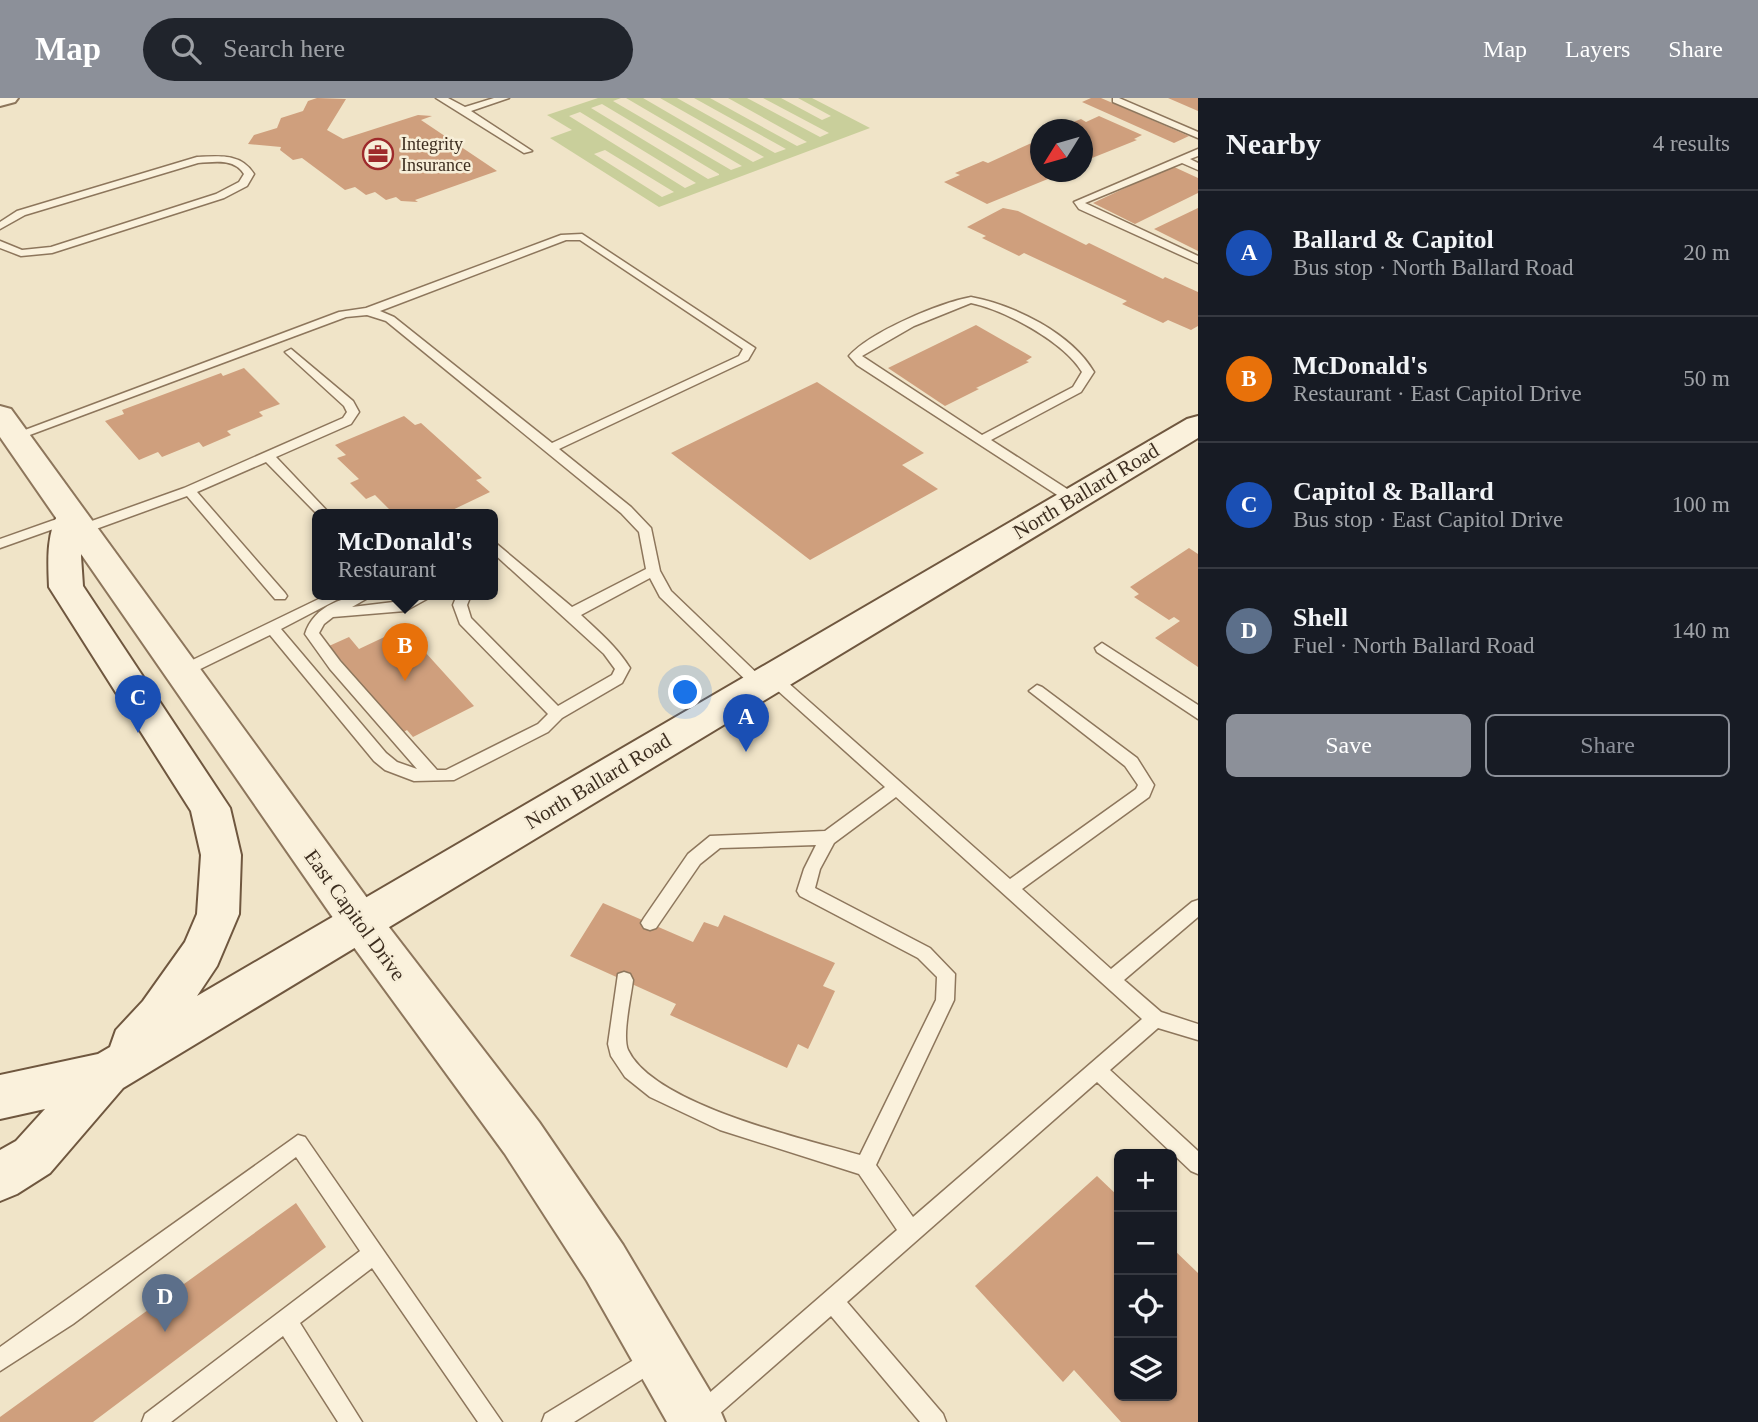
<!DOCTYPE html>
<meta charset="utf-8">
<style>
body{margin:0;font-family:Georgia,serif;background:#20242c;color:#f1f3f6}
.controls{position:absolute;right:21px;bottom:21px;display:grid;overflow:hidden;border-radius:10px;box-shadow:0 2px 5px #0004}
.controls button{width:63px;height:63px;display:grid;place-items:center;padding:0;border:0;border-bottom:2px solid #363941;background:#171b24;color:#f1f3f6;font:35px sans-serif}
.compass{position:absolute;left:1030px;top:21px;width:63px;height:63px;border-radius:50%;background:#171b24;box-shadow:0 2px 5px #0004;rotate:233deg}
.you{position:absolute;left:686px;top:595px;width:24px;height:24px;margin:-18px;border:5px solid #fff;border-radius:50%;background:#1a73e8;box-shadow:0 0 0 10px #1a73e833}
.badge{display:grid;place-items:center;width:46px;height:46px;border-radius:50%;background:#8c9099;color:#fff;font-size:23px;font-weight:700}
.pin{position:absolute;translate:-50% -58px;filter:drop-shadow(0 2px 4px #0008)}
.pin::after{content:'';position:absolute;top:37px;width:24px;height:21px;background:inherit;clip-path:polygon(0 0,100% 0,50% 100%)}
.popup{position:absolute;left:312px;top:411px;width:186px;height:91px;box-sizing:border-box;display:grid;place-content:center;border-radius:10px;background:#171b24;filter:drop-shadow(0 2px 5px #0005);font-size:23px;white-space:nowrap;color:#9ea1a6}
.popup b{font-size:26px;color:#f1f3f6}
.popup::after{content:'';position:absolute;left:50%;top:100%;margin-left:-14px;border:14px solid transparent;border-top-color:#171b24}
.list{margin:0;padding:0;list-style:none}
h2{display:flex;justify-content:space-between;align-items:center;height:91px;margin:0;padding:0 28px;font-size:30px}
h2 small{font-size:23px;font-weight:400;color:#9ea1a6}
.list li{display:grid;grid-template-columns:46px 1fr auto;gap:21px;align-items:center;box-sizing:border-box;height:126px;padding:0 28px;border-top:2px solid #363941}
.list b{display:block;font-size:26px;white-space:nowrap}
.list p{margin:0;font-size:23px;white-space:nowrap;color:#9ea1a6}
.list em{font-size:23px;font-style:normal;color:#9ea1a6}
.actions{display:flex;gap:14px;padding:21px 28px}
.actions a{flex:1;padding:16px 0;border:2px solid #8c9099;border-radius:10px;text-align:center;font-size:24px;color:#8c9099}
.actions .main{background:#8c9099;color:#fff}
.icon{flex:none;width:38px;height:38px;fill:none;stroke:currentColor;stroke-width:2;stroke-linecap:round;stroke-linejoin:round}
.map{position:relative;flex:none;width:1198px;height:1324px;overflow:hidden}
header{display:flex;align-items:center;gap:42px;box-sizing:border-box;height:98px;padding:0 35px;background:#8c9099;color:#fff}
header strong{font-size:33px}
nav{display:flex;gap:38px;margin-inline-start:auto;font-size:24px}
.search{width:490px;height:63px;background:#20242c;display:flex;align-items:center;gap:18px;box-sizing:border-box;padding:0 24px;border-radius:38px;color:#9ea1a6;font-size:26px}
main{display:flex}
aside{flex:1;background:#171b24}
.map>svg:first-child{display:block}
</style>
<header>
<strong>Map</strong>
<div class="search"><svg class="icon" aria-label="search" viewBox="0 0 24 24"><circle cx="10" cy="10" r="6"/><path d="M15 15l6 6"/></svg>Search here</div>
<nav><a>Map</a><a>Layers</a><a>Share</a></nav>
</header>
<main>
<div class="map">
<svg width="1198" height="1324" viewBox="0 0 1198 1324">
<rect width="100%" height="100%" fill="#f0e4c8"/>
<path fill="#c9cf9b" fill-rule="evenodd" d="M598 0H621L613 3 731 72 742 68 626 0H643L753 64 764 59 660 0H677L775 55 786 51 694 0H710L797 48 807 44 728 0H747L820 39 829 35 763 0H781L822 22 831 18 798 0H812L870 30 659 109 550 40 572 32 547 17ZM602 6 719 76V77L708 81 591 10ZM580 14 696 85 685 90 569 18ZM605 52 674 94 662 99 594 56Z"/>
<path fill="#cf9f7d" d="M317 0 346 1 327 32 343 41 418 17 432 18 421 22 497 73 415 102 418 104 401 103 396 99 386 102 375 94 366 97 355 89 345 92 302 60 293 62 280 52 281 49 248 46 254 37 277 30 281 20 303 13 308 3Z
M1091 0H1101L1189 38 1174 45 1082 4Z
M1168 0H1198V13Z
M1099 18 1142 37 1134 41 1137 42 1082 64V32L1056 31 1081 21 1086 24Z
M1038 42 1040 43V74H1065L987 106 944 84 960 77 955 75 983 63 988 65Z
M1172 68 1198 80V95L1135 126 1093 105Z
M1003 110 1018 113 1086 147 1089 145 1163 181 1165 179 1198 194V228L1191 232 1168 222 1163 225 1122 206 1127 203 1024 155 1019 158 982 140 986 138 967 129Z
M1198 110V153L1154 131Z
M976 227 1032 259 1026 263 1029 264 976 290 979 291 945 308 888 270Z
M244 270 280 306 259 314 263 318 227 333 231 337 203 349 199 344 162 359 158 354 139 362 105 323 124 316 122 312 221 275 223 278Z
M817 284 924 355 902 367 938 391 810 462 671 355Z
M404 318 415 327 421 325 482 380 476 382 490 394 442 417H395L375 397 366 401 350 385 359 381 337 360 346 357 335 347Z
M1189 450 1198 456V569L1155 540 1180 523 1174 519 1169 522 1134 499 1139 496 1130 489Z
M395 534 417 558 425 554 474 608 413 639 407 632 402 635 329 548 349 539 359 551Z
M603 805 693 844 704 824 718 829 724 817 835 865 823 888 835 893 808 951 798 946 787 970 670 917 676 906 570 858Z
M1097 1078 1119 1099V1298H1172V1150L1198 1175V1324H1121L1074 1272 1063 1284 975 1188Z
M296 1105 326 1149 93 1324H0V1319Z"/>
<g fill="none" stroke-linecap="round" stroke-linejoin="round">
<g stroke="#8d765c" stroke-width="3">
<path id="service" d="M436 0H448L465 9 494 0H509L471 13 532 53 524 55Z
M1113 0H1119L1198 34V40L1113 4Z
M1198 51V58L1190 61 1198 65V72L1182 65 1085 105 1198 158V165L1079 111 1074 104Z
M197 59C219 58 241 55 254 76L247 88 224 100 52 155 21 158 0 150V143L22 152 51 149 216 96 239 84 244 76C234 60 214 64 198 65L25 117 0 131V124L17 113Z
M582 136 755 250 748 262 559 351 631 409 651 430 660 473 671 493 765 583 767 587 765 591H755L660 499 650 480 581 517C599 534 617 549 630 570L622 585 562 620 548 634 454 682 414 683 385 672 374 663 270 537 186 578H176L174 574 176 570 327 497H346L281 531 386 655 397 664 417 671 330 571 305 536C314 507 346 497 373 497L352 509 402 503 415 497H434L405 513 333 519 324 526 319 535 340 563 437 672H446L538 626 548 616 460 526 453 507 457 497H471L467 507 471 520 558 608 612 577 615 571 604 556 492 454V442L572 509 646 471 639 434 621 415 386 223 367 217 346 219 19 341H11L9 338 339 214 366 210 561 137ZM566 142H580L743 251 739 258 552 345 394 219 380 213Z
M971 199C1014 207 1071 235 1094 274L1081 294 991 342 1078 398V404H1068L857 267 849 258C870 234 939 205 971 199ZM971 205C1005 212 1064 244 1082 274L1073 289 982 337 862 258 914 228Z
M291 251 353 303 359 314 351 326 276 359 331 417H318L266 364 197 394 285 495 287 498 285 501H275L187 398 85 435H75V429L184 390 343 320 347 314 344 308 287 256 285 254Z
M71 416 76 417V423L0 450V441Z
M1102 545 1198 607V621L1097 554 1095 550Z
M772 574 777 575 1010 781 1136 691 1138 687 1125 668 1029 593 1037 587 1042 589 1137 660 1154 687 1149 699 1022 791 1111 871 1192 804 1198 802V819L1124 882 1161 914 1198 926V942L1158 930 1110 972 1198 1053V1076L1191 1073 1097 984 847 1204 943 1316 946 1324H920L831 1218 710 1324H691L689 1318 692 1310 897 1132 859 1076 720 1032 650 999 625 979 611 958 608 946 618 876 624 874 630 876 633 882C631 899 622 938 628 952 654 1007 804 1041 860 1057L936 902 937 879 918 860 800 798 797 793 804 771 816 747 720 750 700 766 656 830 650 832 644 830 641 825 644 820 688 756 710 738 825 733 885 689 767 583 765 579ZM896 699 1142 921 913 1119 876 1067 954 902 955 876 930 850 815 790 820 771 834 745Z
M298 1037 305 1039 502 1324H478L372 1170 300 1225 362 1324H338L283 1238 171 1324H142L145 1316 360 1153 296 1059 73 1226 0 1273V1249Z
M655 1249 663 1252 666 1260 663 1268 574 1324H542L545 1316Z"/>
</g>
<g stroke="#8d765c" stroke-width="4">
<path id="minor" d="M0 0H18L15 4 0 8Z"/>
</g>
<g stroke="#8d765c" stroke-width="4">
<path id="tertiary" d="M0 308 11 311 375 811 539 1024 623 1147 717 1305 725 1324H667L587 1183 505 1056 345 837 0 339Z"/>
</g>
<g stroke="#6f573f" stroke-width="4">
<path id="secondary" d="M1198 318V340L123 990 50 1075 17 1096 0 1103V1052L16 1043 45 1011 0 1021V977L98 956 110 949 116 932 143 903 185 844 197 816 201 757 191 713 49 489C48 464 46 434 60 413L71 409 82 413 87 420 81 458 83 488 230 710 241 757 239 816 217 868 197 898 1187 321Z"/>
</g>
<use href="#service" fill="#faf1dc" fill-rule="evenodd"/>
<use href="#minor" fill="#faf1dc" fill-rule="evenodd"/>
<use href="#tertiary" fill="#faf1dc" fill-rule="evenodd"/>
<use href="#secondary" fill="#faf1dc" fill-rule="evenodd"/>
</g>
<defs>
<g id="office-ring" transform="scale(1.575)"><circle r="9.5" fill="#f7eed8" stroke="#9e2a2b" stroke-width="1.5"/><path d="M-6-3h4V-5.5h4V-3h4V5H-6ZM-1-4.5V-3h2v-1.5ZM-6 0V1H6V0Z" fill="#9e2a2b"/></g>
</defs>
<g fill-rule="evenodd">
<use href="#office-ring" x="378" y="56"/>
</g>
<g text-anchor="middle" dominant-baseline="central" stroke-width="5" stroke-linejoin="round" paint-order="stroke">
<g font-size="18" fill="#3d2e20" stroke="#f7eed8" text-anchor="start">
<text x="401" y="46">Integrity<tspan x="401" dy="21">Insurance</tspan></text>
</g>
<g font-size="21" fill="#3d2e20" stroke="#f7eed8">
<text transform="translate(1086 393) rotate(-31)">North Ballard Road</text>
<text transform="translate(598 683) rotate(-31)">North Ballard Road</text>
<text transform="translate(355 817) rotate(54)">East Capitol Drive</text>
</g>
</g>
</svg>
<div class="controls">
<button>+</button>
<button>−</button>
<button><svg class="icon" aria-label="locate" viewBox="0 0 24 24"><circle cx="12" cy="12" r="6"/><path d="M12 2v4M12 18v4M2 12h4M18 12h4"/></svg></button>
<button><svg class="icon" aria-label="layers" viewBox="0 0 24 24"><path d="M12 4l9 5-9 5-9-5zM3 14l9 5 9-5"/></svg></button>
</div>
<svg class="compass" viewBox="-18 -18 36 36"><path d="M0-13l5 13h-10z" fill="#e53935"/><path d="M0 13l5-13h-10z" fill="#9ea1a6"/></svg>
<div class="you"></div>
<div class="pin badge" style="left:746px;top:654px;background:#1a4fb4">A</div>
<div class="pin badge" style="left:405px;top:583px;background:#e8710a">B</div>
<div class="popup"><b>McDonald's</b>Restaurant</div>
<div class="pin badge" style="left:138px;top:635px;background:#1a4fb4">C</div>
<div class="pin badge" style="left:165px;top:1234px;background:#5c6f8a">D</div>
</div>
<aside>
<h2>Nearby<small>4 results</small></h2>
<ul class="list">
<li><span class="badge" style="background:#1a4fb4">A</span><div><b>Ballard &amp; Capitol</b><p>Bus stop · North Ballard Road</p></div><em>20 m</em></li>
<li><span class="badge" style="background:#e8710a">B</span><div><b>McDonald's</b><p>Restaurant · East Capitol Drive</p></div><em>50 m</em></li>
<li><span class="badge" style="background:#1a4fb4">C</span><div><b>Capitol &amp; Ballard</b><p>Bus stop · East Capitol Drive</p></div><em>100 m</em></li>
<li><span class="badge" style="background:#5c6f8a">D</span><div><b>Shell</b><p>Fuel · North Ballard Road</p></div><em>140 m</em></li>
</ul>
<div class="actions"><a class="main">Save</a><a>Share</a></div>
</aside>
</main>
